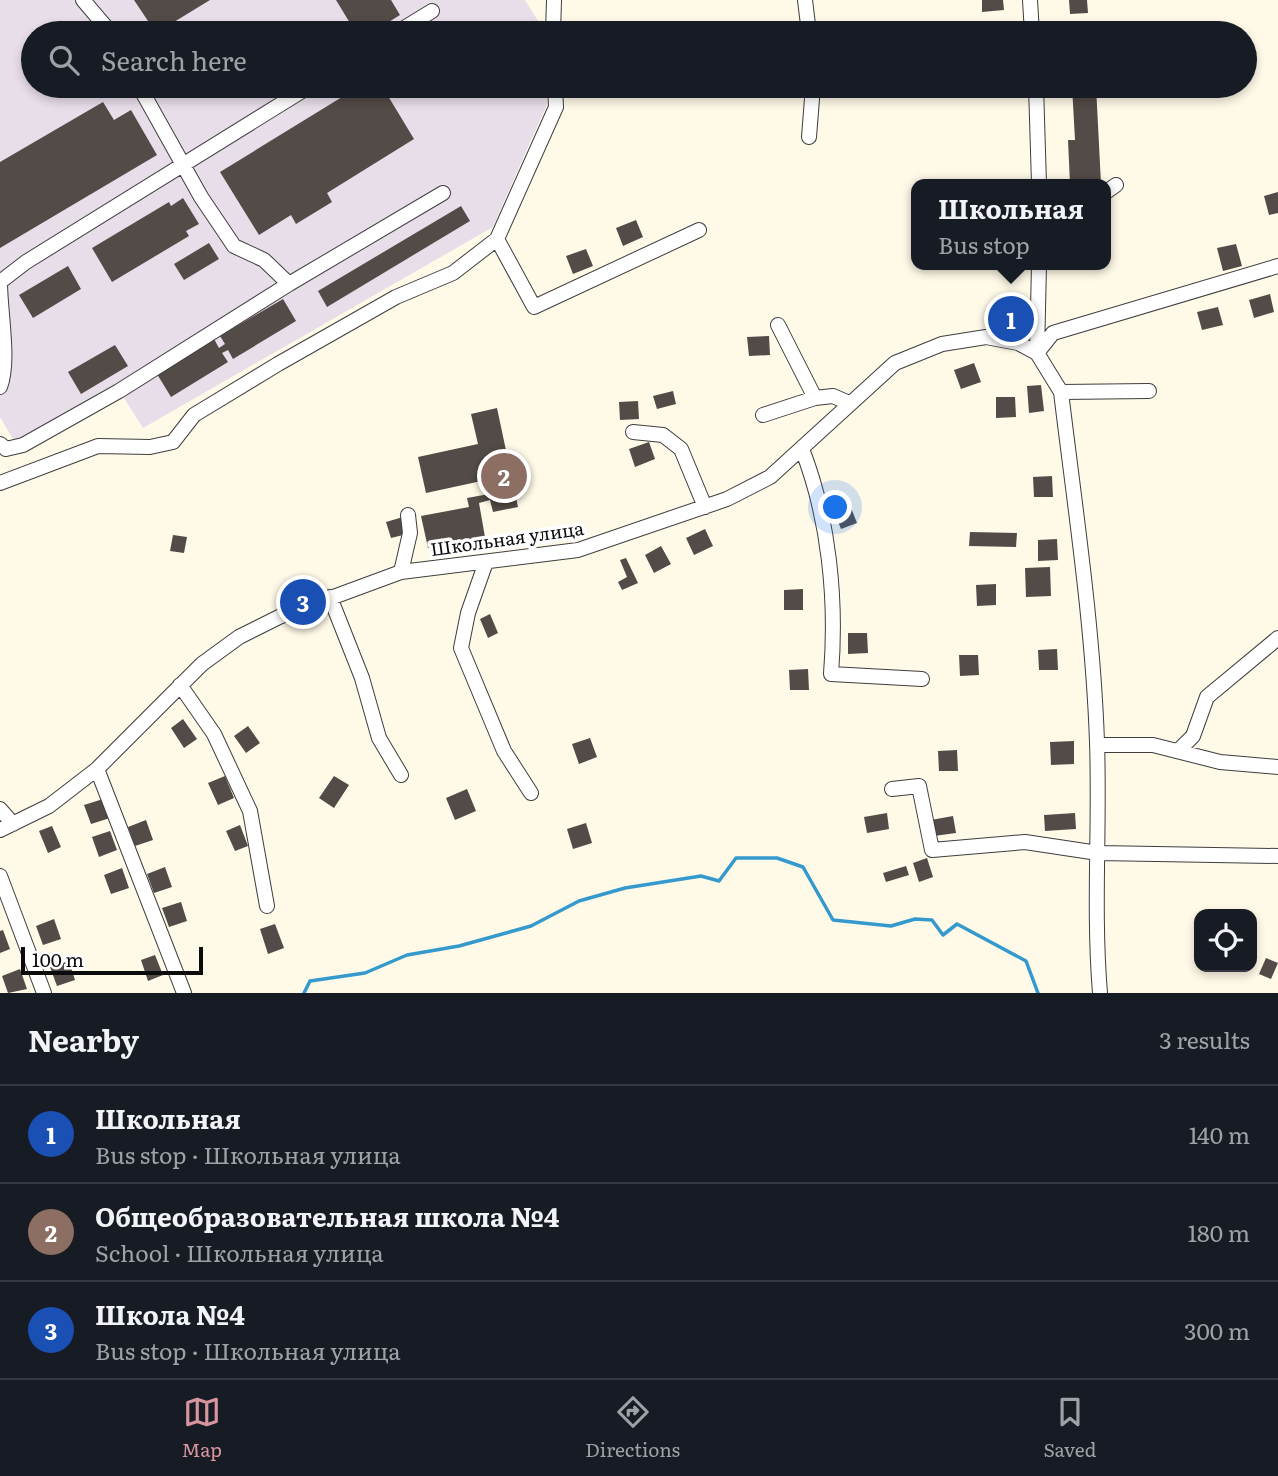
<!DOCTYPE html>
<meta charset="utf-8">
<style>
body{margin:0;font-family:Literata,serif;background:#20242c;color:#f1f3f6}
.controls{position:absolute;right:21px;bottom:21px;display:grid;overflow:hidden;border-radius:14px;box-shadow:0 4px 10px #0003}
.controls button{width:63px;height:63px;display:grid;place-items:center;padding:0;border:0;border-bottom:2px solid #363941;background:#171b24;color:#f1f3f6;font:35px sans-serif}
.scale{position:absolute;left:21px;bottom:18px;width:182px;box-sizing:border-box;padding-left:7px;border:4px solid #0b0b0b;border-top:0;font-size:19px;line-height:24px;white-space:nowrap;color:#0b0b0b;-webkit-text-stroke:5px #fff;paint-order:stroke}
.you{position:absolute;left:836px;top:508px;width:24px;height:24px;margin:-18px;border:5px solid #fff;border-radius:50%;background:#1a73e8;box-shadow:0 0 0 10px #1a73e833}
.badge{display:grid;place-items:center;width:46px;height:46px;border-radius:50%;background:#d8959e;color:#fff;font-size:23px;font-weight:700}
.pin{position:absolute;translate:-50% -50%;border:4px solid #fff;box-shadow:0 2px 7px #0006}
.popup{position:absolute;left:911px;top:179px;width:200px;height:91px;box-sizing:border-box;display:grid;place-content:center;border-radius:14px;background:#171b24;filter:drop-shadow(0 2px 5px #0005);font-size:23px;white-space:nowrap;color:#9ea1a6}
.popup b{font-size:26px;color:#f1f3f6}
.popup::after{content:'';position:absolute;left:50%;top:100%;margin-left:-14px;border:14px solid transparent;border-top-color:#171b24}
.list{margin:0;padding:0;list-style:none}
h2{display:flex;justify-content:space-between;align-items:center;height:91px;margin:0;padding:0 28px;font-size:30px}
h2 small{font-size:23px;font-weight:400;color:#9ea1a6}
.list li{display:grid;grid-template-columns:46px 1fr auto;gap:21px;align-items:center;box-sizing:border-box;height:98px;padding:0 28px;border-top:2px solid #363941}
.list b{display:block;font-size:26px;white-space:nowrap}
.list p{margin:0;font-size:23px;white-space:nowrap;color:#9ea1a6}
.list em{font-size:23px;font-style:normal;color:#9ea1a6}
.icon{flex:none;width:38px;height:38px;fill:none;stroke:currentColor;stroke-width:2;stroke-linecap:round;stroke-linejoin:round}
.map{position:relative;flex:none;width:1278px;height:993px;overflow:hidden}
.search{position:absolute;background:#171b24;box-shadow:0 4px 10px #0003;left:21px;right:21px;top:21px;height:77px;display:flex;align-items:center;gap:18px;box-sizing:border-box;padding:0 24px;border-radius:38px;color:#9ea1a6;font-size:26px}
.sheet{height:385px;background:#171b24}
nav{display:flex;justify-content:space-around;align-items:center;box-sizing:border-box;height:98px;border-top:2px solid #363941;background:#171b24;font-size:19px;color:#9ea1a6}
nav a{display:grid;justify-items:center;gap:4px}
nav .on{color:#d8959e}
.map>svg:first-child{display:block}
</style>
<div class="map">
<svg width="1278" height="993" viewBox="0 0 1278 993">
<rect width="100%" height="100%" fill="#fff9e8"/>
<path fill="#e8deea" d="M0 0H525L540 24 541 33H33V86H546L547 104 493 227 143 428 115 384 14 441 0 417Z"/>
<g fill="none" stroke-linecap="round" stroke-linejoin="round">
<path stroke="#3499cd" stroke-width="3.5" d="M304 993 310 981 365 973 407 955 459 946 531 926 579 901 625 888 701 876 719 881 736 858H777L803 867 833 920 891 926 915 919 932 920 943 935 957 924 1026 961 1038 993"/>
</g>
<path fill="#534b47" d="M134 0H210L156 33Z
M336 0H391L400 15 371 33H356Z
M982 0H1003L1004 10 982 12Z
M1069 0H1087L1088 13 1070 14Z
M33 53V70L26 58Z
M360 86H382L414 139 327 193 332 202 296 224 291 215 259 235 220 172Z
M1072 86H1096L1101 184H1070L1068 140H1075Z
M103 102 114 120 131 110 157 155 0 248V162Z
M1278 192V213L1269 215 1264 196Z
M183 198 199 224 186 231 189 236 112 282 92 248 169 202 171 206Z
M461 206 470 221 327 307 318 291Z
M636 220 643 237 623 246 616 228Z
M209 243 219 259 184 280 174 264Z
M1236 244 1242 266 1223 271 1217 248Z
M586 249 593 266 573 274 566 256Z
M68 266 81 289 33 318 19 295Z
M1270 294 1274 312 1254 318 1249 300Z
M283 299 296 321 233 359 228 350 222 353 228 362 171 397 157 374 214 339 219 348 225 344 220 336Z
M1218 307 1223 325 1202 330 1197 312Z
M769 336 770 355 749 356 747 337Z
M115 345 128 366 81 394 68 372Z
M974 363 981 382 961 389 954 370Z
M1041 385 1044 411 1029 413 1027 386Z
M673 391 676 404 657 409 653 396Z
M996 397H1015L1016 417 996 418Z
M638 401 639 419 620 420 619 402Z
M497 408 518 507 493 512 490 500 479 503 485 537 428 548 421 516 469 507 467 498 489 494 486 480 426 493 418 457 478 444 471 414Z
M649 442 655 459 635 467 629 449Z
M1052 476 1053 497H1034L1033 477Z
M848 500 857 523 841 529 832 506Z
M403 517 407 534 391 538 386 522Z
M705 529 713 546 694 555 686 538Z
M970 532 1017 533 1016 547 969 546Z
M173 535 187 537 184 553 170 551Z
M1057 539 1058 560 1038 561V540Z
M661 546 671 564 654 573 645 555Z
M626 558 638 583 622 590 618 582 627 577 620 560Z
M1050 567 1051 596 1026 597 1025 568Z
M996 584V605L977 606 976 585Z
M803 589V610H784V590Z
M490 614 498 633 488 638 480 619Z
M848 633H867L868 653 848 654Z
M1057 649 1058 670H1039L1038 650Z
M959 655H978L979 675 960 676Z
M808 669 809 690H790L789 670Z
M183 719 197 739 184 748 171 728Z
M248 726 260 743 246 753 234 736Z
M590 738 597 757 579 764 572 744Z
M1074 741V764L1051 765 1050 742Z
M957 750 958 771H939L938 751Z
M225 776 234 798 218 805 208 783Z
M334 776 349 785 334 808 319 798Z
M467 789 476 811 455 820 446 798Z
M103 799 110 818 91 824 84 805Z
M887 813 889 829 867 833 864 817Z
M1075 813 1076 829 1045 831 1044 815Z
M953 816 956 833 934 836 931 820Z
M146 820 153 840 135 846 128 827Z
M586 823 592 843 573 849 567 829Z
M240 825 248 846 235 851 226 831Z
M52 826 61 847 48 853 39 831Z
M110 831 117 850 99 857 92 837Z
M927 858 933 877 919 882 913 863Z
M906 866 909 875 886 882 883 873Z
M165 867 172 887 154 893 147 874Z
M122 868 129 888 111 894 104 875Z
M181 902 187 921 169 927 162 908Z
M54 919 61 939 43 945 36 926Z
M275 924 284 948 268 954 260 929Z
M3 930 10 949 0 953V931Z
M155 955 163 975 148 981 141 960Z
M1266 958 1278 963 1271 979 1259 974Z
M69 961 75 980 57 986 50 967Z
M20 969 27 989 8 993 2 976Z"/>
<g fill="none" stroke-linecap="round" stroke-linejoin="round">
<g stroke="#3e3e3e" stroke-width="16">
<path id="minor" d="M83 0 111 33
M805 0 809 33
M1030 0 1032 33
M396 33 432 11
M553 33 554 0
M139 86 201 197 234 246 264 260 289 284 443 193
M1036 86 1039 184
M809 137 813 86
M1106 192 1116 185
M497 239 534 307 699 230
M778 325 815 398 833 396 849 403
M1037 353 1053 333 1278 266
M1037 353 1039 265
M0 387C10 361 0 313 0 282L26 262 310 86
M1061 392 1149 391
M763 415 815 398
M633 432 663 435 681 449 705 507
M0 444 6 449 23 445 119 391 289 284
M802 449C829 518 837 600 831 674L922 679
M0 483 98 446 150 447 173 442 194 415 278 364 396 297 453 273 497 239 556 107 555 86
M486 562 468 613 461 648 504 751 531 793
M401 572 410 533 408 515
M330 597 362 678 379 738 401 775
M180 685 214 734 250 811 267 906
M1097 745H1153L1220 762 1278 767
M1178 751 1193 736 1207 697 1278 638
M97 769 184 993
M892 789 919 786 932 850 1025 842 1098 853 1278 856
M0 809 13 824
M0 830 49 806 97 769 202 664 239 637 279 617 401 572 578 550 727 499 770 477 895 363 942 344 986 337 1018 343 1037 353 1061 392C1075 508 1093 625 1097 742 1100 826 1093 909 1100 993
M0 876 44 993"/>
</g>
<use href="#minor" stroke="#fff" stroke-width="14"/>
</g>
<g text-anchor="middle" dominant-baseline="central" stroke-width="7" stroke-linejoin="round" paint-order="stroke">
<g font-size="18" fill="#0b0b0b" stroke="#fff">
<text transform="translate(507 538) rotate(-8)">Школьная улица</text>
</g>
</g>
</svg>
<div class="controls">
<button><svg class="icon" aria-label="locate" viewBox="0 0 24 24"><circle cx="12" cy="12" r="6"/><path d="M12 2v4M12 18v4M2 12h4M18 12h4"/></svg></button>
</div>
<div class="scale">100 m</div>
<div class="you"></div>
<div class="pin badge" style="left:1011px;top:319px;background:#1a4fb4">1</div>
<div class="popup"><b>Школьная</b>Bus stop</div>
<div class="pin badge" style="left:504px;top:476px;background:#8d6e63">2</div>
<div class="pin badge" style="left:303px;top:602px;background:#1a4fb4">3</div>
<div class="search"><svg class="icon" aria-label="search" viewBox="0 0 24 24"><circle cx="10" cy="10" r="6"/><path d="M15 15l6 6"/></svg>Search here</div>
</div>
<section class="sheet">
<h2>Nearby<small>3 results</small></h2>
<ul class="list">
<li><span class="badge" style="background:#1a4fb4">1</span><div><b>Школьная</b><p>Bus stop · Школьная улица</p></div><em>140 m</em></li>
<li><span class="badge" style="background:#8d6e63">2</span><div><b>Общеобразовательная школа №4</b><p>School · Школьная улица</p></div><em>180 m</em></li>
<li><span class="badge" style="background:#1a4fb4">3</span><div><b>Школа №4</b><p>Bus stop · Школьная улица</p></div><em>300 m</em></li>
</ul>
</section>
<nav>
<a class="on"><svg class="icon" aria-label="map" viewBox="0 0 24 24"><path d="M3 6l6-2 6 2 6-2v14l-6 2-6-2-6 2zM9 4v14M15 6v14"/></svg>Map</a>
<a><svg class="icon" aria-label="directions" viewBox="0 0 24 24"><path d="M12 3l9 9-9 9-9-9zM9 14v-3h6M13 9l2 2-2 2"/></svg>Directions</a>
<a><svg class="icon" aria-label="saved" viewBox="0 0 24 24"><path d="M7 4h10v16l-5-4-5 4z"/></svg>Saved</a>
</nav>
